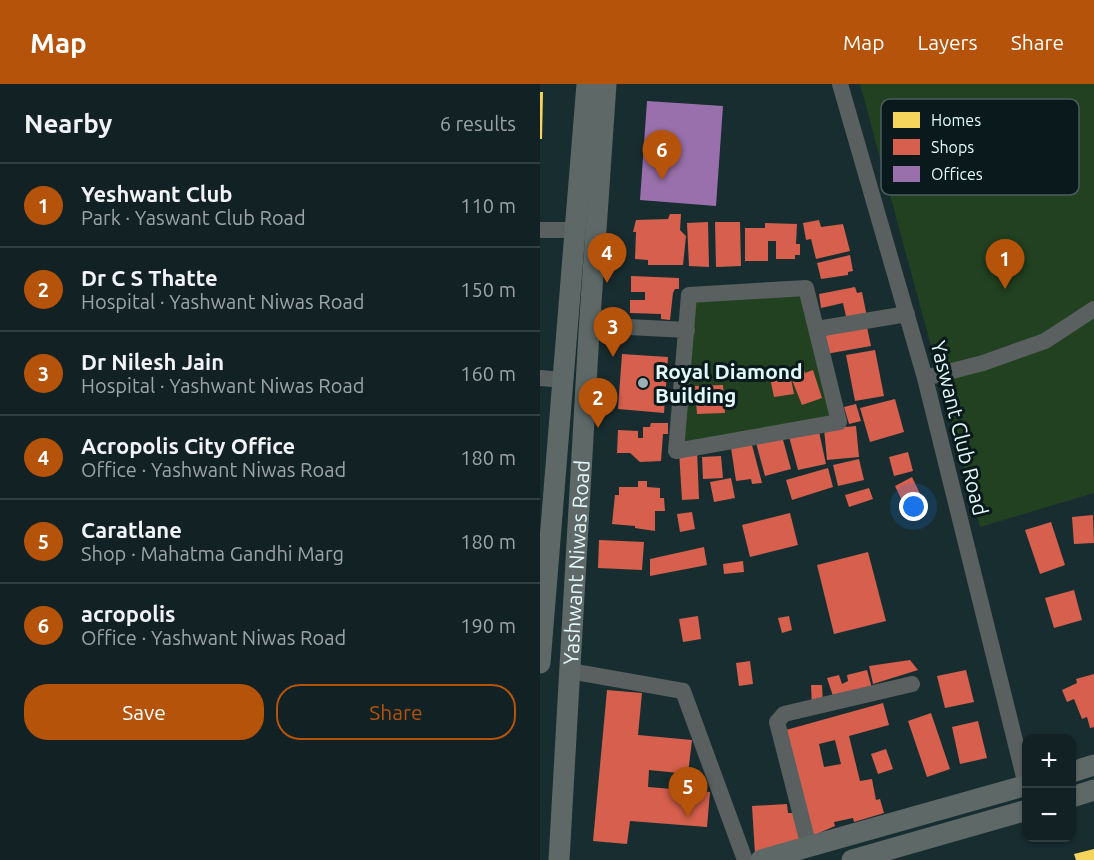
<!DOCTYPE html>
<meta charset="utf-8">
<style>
body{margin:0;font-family:Ubuntu,sans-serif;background:#1f2f31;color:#f1f3f6}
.controls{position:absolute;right:18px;bottom:18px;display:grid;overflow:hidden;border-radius:12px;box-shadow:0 2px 4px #0004}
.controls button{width:54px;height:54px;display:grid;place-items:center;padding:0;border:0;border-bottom:2px solid #313f41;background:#122224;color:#f1f3f6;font:30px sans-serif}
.you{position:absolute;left:374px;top:423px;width:21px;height:21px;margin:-15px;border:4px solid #fff;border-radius:50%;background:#1a73e8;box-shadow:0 0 0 9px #1a73e833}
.badge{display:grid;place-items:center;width:39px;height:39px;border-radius:50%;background:#b45309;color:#fff;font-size:20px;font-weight:700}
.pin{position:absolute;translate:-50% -50px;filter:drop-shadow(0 2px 3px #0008)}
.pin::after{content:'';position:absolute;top:32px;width:21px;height:18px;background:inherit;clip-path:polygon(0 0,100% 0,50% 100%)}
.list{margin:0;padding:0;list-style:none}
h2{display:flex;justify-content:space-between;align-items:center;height:78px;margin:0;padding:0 24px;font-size:26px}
h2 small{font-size:20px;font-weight:400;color:#9ca4a6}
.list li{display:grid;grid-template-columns:39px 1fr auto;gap:18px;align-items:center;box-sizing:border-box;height:84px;padding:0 24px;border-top:2px solid #313f41}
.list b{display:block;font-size:22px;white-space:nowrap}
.list p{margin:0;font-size:20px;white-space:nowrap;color:#9ca4a6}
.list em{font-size:20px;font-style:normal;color:#9ca4a6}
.actions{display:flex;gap:12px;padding:18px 24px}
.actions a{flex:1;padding:14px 0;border:2px solid #b45309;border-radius:24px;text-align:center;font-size:21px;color:#b45309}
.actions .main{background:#b45309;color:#fff}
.map{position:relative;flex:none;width:554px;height:776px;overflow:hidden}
header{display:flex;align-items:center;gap:36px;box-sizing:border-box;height:84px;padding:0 30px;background:#b45309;color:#fff}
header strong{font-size:28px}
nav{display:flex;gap:33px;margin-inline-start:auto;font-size:21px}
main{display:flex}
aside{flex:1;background:#122224}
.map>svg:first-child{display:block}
</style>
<header>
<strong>Map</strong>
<nav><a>Map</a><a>Layers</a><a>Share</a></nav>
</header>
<main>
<aside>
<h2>Nearby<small>6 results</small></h2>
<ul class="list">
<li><span class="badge">1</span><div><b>Yeshwant Club</b><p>Park · Yaswant Club Road</p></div><em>110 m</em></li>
<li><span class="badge">2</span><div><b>Dr C S Thatte</b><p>Hospital · Yashwant Niwas Road</p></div><em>150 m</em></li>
<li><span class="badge">3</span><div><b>Dr Nilesh Jain</b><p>Hospital · Yashwant Niwas Road</p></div><em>160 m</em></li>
<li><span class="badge">4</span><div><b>Acropolis City Office</b><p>Office · Yashwant Niwas Road</p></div><em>180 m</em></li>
<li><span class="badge">5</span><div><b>Caratlane</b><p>Shop · Mahatma Gandhi Marg</p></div><em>180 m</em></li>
<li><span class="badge">6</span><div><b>acropolis</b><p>Office · Yashwant Niwas Road</p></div><em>190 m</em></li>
</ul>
<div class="actions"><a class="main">Save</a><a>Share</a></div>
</aside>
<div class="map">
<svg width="554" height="776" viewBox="0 0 554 776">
<rect width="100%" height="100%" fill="#182d30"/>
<path fill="#214120" d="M320 0H554V409L440 443Z
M266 204 299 338 136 367 149 211Z"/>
<path fill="#f6d55c" d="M0 8H3L2 55H0Z
M554 765V776H536L534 770Z"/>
<path fill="#d6604d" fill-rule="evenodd" d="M130 130H141L140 146 146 152 143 181H108V176L95 175 96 148H93L96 136 128 135Z
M279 136 281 143 303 140 310 167 276 175 271 155 266 156 263 139Z
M168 138 169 183 149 182 147 139Z
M175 138H200L201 182 176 183Z
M225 139 257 140 256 160H260V171H255V175H236V157H228V177H205V144H225Z
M310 171 313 187 308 188V191L281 195 277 179Z
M91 192 139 194V205H135L133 209 130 236 121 235V230L90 229V216H105V208H91Z
M315 203 317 209 322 208 327 233 307 237 303 219 281 224 279 210Z
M327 243 331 262 286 270 283 252Z
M335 266 344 312 315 317 306 271Z
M82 270 128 273 124 329 78 325Z
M254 283H263L265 289 273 286 282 314 262 321 252 296Z
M249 285 254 310 234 313 229 289Z
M183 301 185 329 157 330 155 302Z
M355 315 364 348 330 358 320 324Z
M316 320 321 337 309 340 304 323Z
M111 339H128V350H123L121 377 100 378 90 369H77L78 346 98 347V354H103V343H110Z
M316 342 319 373 287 376 284 345Z
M278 343 286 380 258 386 248 349Z
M242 352 251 385 225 392 216 359Z
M212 361 222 399 212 400 211 395 196 397 191 364Z
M157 366 159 415 142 416 139 367Z
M368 368 373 387 354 392 349 373Z
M181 372 183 394 163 395 162 373Z
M319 375 324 396 298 402 293 381Z
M288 384 293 403 252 416 246 396Z
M372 393 382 414 365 423 355 402Z
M191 394 195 414 174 418 170 398Z
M98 397H107V403L120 404V414H124L125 427H115V447L95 444V442L72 440 75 411H79V403H98Z
M329 404 333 415 309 423 305 411Z
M152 428 155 445 140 448 137 430Z
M250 429 258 461 210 473 202 441Z
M553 431 554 459 534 460 532 433Z
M511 438 525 481 500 490 485 446Z
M59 456 104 458 102 486 58 484Z
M164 463 167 481 110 492V475Z
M328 468 346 537 294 550 277 481Z
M203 477 204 488 184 490 183 480Z
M534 506 542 536 514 544 505 514Z
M158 532 161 555 143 558 139 535Z
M249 532 252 546 242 549 238 534Z
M370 576 378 586 333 600 329 582Z
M210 577 213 600 199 602 196 579Z
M327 586 333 608 295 618 287 594 299 591 302 600 308 597 307 591Z
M426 586 434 618 405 624 397 592Z
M554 590V643L550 644 547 633 542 635 534 615 527 618 522 606 537 599 536 595Z
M271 601H282L283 620 272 623Z
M67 606 102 609 98 651 152 656 148 690 109 686 108 703 170 708 167 743 90 737 87 760 53 757Z
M343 619 349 641 309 652 320 697 332 695 336 716 340 715 344 729 314 738 313 734 294 738 295 742 265 755 235 649ZM295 656 301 680 284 683 279 660Z
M391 629 410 685 387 693 368 637Z
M438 637 447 674 420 680 412 643Z
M346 665 353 685 338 690 331 670Z
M247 720 248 729H257L263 764 215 770 212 722Z"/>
<path fill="#9970ab" d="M107 17 183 22 176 122 100 116Z"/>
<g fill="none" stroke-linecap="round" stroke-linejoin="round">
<path stroke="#59605f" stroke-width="16" d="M300 0 385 294 486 701
M0 146H36
M266 204 299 338 136 367 149 211Z
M49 241 147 246
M277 245 367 230
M0 294 24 296
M385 294 443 279 505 257 554 225
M30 587 143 607 205 776
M269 763 237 638 244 630 372 600"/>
<g stroke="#5e6967" stroke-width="21">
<path d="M0 579 47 0"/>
<path d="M532 688 554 681"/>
<path d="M532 713 554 706"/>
<path id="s1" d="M19 776 49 248 66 0"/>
<path d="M221 776 487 701"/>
<path d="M312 776 487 726"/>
</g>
</g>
<circle fill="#9cb1b3" stroke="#0a1a1c" stroke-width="2" cx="103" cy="299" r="6"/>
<g text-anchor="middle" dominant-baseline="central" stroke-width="6" stroke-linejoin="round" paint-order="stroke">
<g font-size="21" font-weight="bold" fill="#e3f8fa" stroke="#0a1a1c" text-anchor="start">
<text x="115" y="287">Royal Diamond<tspan x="115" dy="24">Building</tspan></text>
</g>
<g font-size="21" fill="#e3f8fa" stroke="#0a1a1c">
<text transform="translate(420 344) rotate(76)">Yaswant Club Road</text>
<text stroke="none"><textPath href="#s1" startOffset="298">Yashwant Niwas Road</textPath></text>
</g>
</g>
<rect x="341" y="15" width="198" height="96" rx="9" fill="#0a1a1c" stroke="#4b5d5f" stroke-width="1.5"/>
<rect x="353" y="28" width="27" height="16" fill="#f6d55c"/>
<rect x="353" y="55" width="27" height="16" fill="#d6604d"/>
<rect x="353" y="82" width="27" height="16" fill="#9970ab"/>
<g font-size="16" fill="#e3f8fa">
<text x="391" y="42">Homes</text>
<text x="391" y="69">Shops</text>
<text x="391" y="96">Offices</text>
</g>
</svg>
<div class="controls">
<button>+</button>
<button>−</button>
</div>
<div class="you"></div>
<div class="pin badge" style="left:465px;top:205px">1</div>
<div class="pin badge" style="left:58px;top:344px">2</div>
<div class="pin badge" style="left:73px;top:273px">3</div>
<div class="pin badge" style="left:67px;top:199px">4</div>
<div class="pin badge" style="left:148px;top:733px">5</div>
<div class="pin badge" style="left:122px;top:96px">6</div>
</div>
</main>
